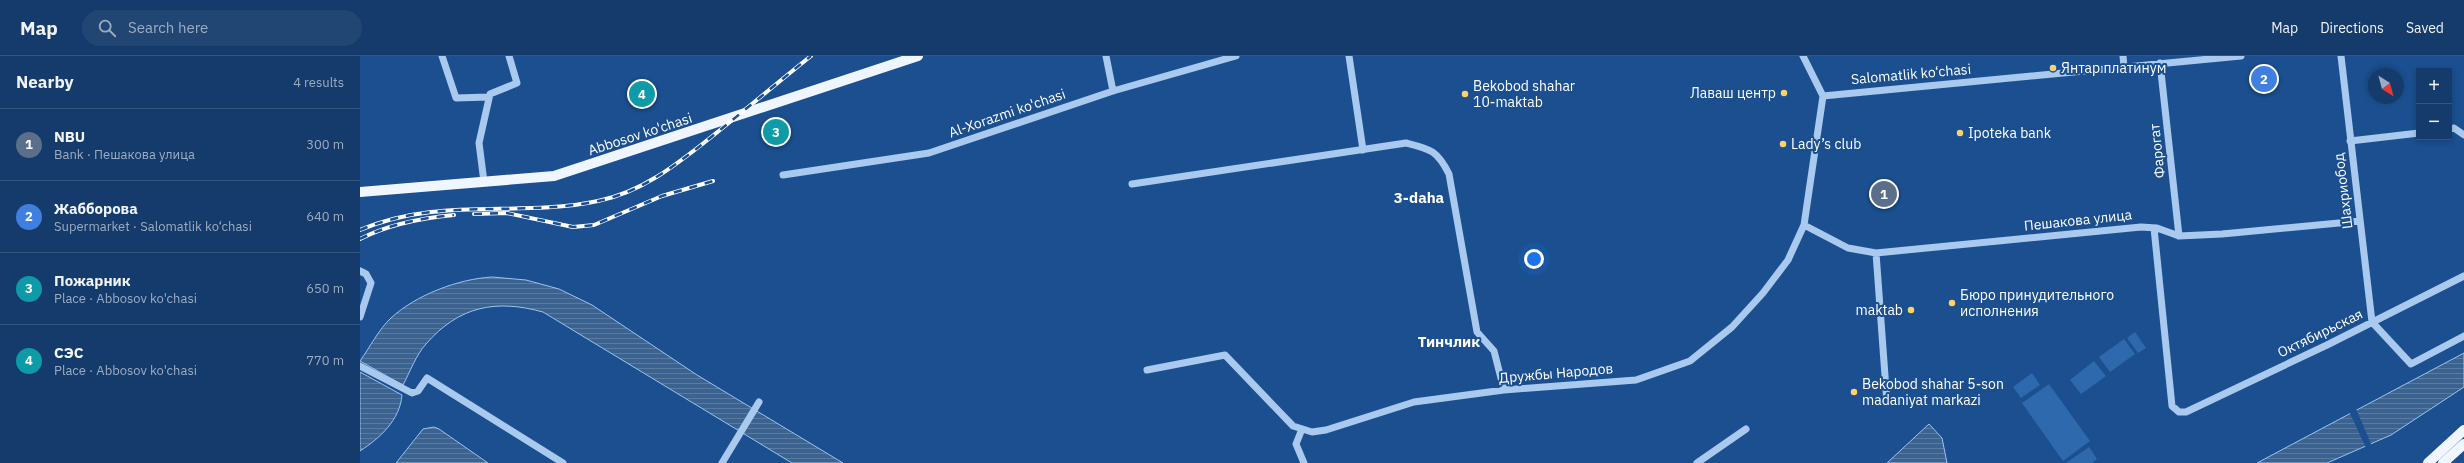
<!DOCTYPE html>
<meta charset="utf-8">
<style>
body{margin:0;font-family:"IBM Plex Sans",sans-serif;background:#214673;color:#f1f3f6}
.controls{position:absolute;right:12px;top:12px;display:grid;overflow:hidden;border-radius:0px;box-shadow:0 2px 6px #0003}
.controls button{width:36px;height:36px;display:grid;place-items:center;padding:0;border:0;border-bottom:1px solid #33557e;background:#143b6b;color:#f1f3f6;font:20px sans-serif}
.compass{position:absolute;left:2008px;top:12px;width:36px;height:36px;border-radius:50%;background:#143b6b;box-shadow:0 2px 6px #0003;rotate:144deg}
.you{position:absolute;left:1174px;top:203px;width:14px;height:14px;margin:-10px;border:3px solid #fff;border-radius:50%;background:#1a73e8;box-shadow:0 0 0 6px #1a73e833}
.badge{display:grid;place-items:center;width:26px;height:26px;border-radius:50%;background:#ffd166;color:#fff;font-size:13px;font-weight:700}
.pin{position:absolute;translate:-50% -50%;border:2px solid #fff;box-shadow:0 1px 4px #0006}
.list{margin:0;padding:0;list-style:none}
h2{display:flex;justify-content:space-between;align-items:center;height:52px;margin:0;padding:0 16px;font-size:17px}
h2 small{font-size:13px;font-weight:400;color:#9dadc1}
.list li{display:grid;grid-template-columns:26px 1fr auto;gap:12px;align-items:center;box-sizing:border-box;height:72px;padding:0 16px;border-top:1px solid #33557e}
.list b{display:block;font-size:15px;white-space:nowrap}
.list p{margin:0;font-size:13px;white-space:nowrap;color:#9dadc1}
.list em{font-size:13px;font-style:normal;color:#9dadc1}
.icon{flex:none;width:22px;height:22px;fill:none;stroke:currentColor;stroke-width:2;stroke-linecap:round;stroke-linejoin:round}
.map{position:relative;flex:none;width:2104px;height:407px;overflow:hidden}
header{display:flex;align-items:center;gap:24px;box-sizing:border-box;height:56px;padding:0 20px;background:#143b6b;border-bottom:1px solid #33557e}
header strong{font-size:19px}
nav{display:flex;gap:22px;margin-inline-start:auto;font-size:14px}
.search{width:280px;height:36px;background:#214673;display:flex;align-items:center;gap:10px;box-sizing:border-box;padding:0 14px;border-radius:22px;color:#9dadc1;font-size:15px}
main{display:flex}
aside{flex:1;background:#143b6b}
.map>svg:first-child{display:block}
</style>
<header>
<strong>Map</strong>
<div class="search"><svg class="icon" aria-label="search" viewBox="0 0 24 24"><circle cx="10" cy="10" r="6"/><path d="M15 15l6 6"/></svg>Search here</div>
<nav><a>Map</a><a>Directions</a><a>Saved</a></nav>
</header>
<main>
<aside>
<h2>Nearby<small>4 results</small></h2>
<ul class="list">
<li><span class="badge" style="background:#5c6f8a">1</span><div><b>NBU</b><p>Bank · Пешакова улица</p></div><em>300 m</em></li>
<li><span class="badge" style="background:#3f7fe0">2</span><div><b>Жабборова</b><p>Supermarket · Salomatlik ko‘chasi</p></div><em>640 m</em></li>
<li><span class="badge" style="background:#0f9aa8">3</span><div><b>Пожарник</b><p>Place · Abbosov ko'chasi</p></div><em>650 m</em></li>
<li><span class="badge" style="background:#0f9aa8">4</span><div><b>СЭС</b><p>Place · Abbosov ko'chasi</p></div><em>770 m</em></li>
</ul>
</aside>
<div class="map">
<svg width="2104" height="407" viewBox="0 0 2104 407">
<defs>
<pattern id="water-rules" width="6" height="5" patternUnits="userSpaceOnUse"><rect width="6" height="5" fill="#3c6290"/><path d="M0 2.5h6" fill="none" stroke="#597aa1"/></pattern>
</defs>
<rect width="100%" height="100%" fill="#1b4f8f"/>
<path fill="#2e69ad" d="M1775 276 1786 292 1778 297 1767 282Z
M1764 283 1775 298 1750 316 1739 301Z
M1734 305 1746 320 1721 338 1710 324Z
M1672 317 1680 329 1661 342 1653 331Z
M1689 328 1730 385 1703 405 1662 347Z
M1729 391 1737 403 1732 407H1706Z"/>
<path fill="url(#water-rules)" stroke="#9cc4f0" d="M132 221 166 224 199 233 232 249 337 319 483 407H432L183 256C136 243 99 250 66 288 56 299 50 316 43 329L0 305C10 291 19 273 31 262 56 239 98 223 132 221Z
M2104 297V331L2031 379 1967 407H1897Z
M0 316 42 339C40 364 20 382 0 395Z
M1569 368 1582 382 1587 407H1527Z
M74 371 79 373 128 407H36L63 373Z"/>
<path fill="#1b4f8f" d="M1996 353 2012 390 2006 392 1989 355Z"/>
<g fill="none" stroke-linecap="round" stroke-linejoin="round">
<path stroke="#a9c9ee" stroke-width="7" d="M82 0 96 42 129 41
M746 0 753 35
M989 0 1003 94
M1443 0 1463 40
M1763 0 1764 11
M1981 0 2012 266 2051 308 2104 280
M1800 7 1819 180
M1463 40 1881 0
M2089 73 2094 72 2104 79
M1990 85 2059 77
M423 119 569 97 753 35 876 0
M124 126 119 87 130 38 157 27 149 0
M772 128 1046 87C1070 93 1077 94 1089 118L1117 276 1134 295 1144 334
M1444 169 1488 192 1516 197 1781 171 1797 172 1819 180 1862 178 2000 165
M1794 172 1812 350 1819 356H1826L1967 289 2104 220
M1516 197 1527 347
M0 215 6 218 11 227 0 261
M0 310 52 337 58 335 67 322 203 407
M787 314 865 299 933 370 952 376 966 374 1054 346 1144 334 1276 324 1330 305 1372 271 1403 237 1428 204 1444 169 1463 40
M942 373 936 388 944 407
M362 407 399 346
M1337 407 1386 373"/>
<path stroke="#f0f6ff" stroke-width="10" d="M0 136 194 120 558 0
M2068 407 2104 374
M2083 407 2104 388"/>
<g stroke="#fff" stroke-width="4">
<path id="rail" d="M114 158 147 157 213 171 234 169 302 140 353 125
M0 174C82 140 157 162 238 145 282 136 316 109 350 82 384 55 417 27 451 0
M0 183C29 168 62 162 94 159"/>
</g>
<use href="#rail" stroke="#1b4f8f" stroke-width="2.5" stroke-dasharray="8" stroke-linecap="butt"/>
</g>
<g fill="#ffd166" stroke="#1b4f8f" stroke-width="1.5">
<circle cx="1693" cy="12" r="4"/>
<circle cx="1424" cy="37" r="4"/>
<circle cx="1105" cy="38" r="4"/>
<circle cx="1600" cy="77" r="4"/>
<circle cx="1423" cy="88" r="4"/>
<circle cx="1592" cy="247" r="4"/>
<circle cx="1551" cy="254" r="4"/>
<circle cx="1494" cy="336" r="4"/>
</g>
<g text-anchor="middle" dominant-baseline="central" stroke-width="4" stroke-linejoin="round" paint-order="stroke">
<g font-size="14" fill="#fff" stroke="#1b4f8f" text-anchor="start">
<text x="1701" y="12">Янтар платинум</text>
<text x="1113" y="30">Bekobod shahar<tspan x="1113" dy="16">10-maktab</tspan></text>
<text x="1416" y="37" text-anchor="end">Лаваш центр</text>
<text x="1608" y="77">Ipoteka bank</text>
<text x="1431" y="88">Lady’s club</text>
<text x="1600" y="239">Бюро принудительного<tspan x="1600" dy="16">исполнения</tspan></text>
<text x="1543" y="254" text-anchor="end">maktab</text>
<text x="1502" y="328">Bekobod shahar 5-son<tspan x="1502" dy="16">madaniyat markazi</tspan></text>
</g>
<g font-size="14" fill="#fff" stroke="#1b4f8f">
<text transform="translate(1551 18) rotate(-5)">Salomatlik ko‘chasi</text>
<text transform="translate(647 57) rotate(-19)">Al-Xorazmi ko'chasi</text>
<text transform="translate(280 78) rotate(-18)">Abbosov ko'chasi</text>
<text transform="translate(1797 95) rotate(-96)">Фарогат</text>
<text transform="translate(1983 135) rotate(-97)">Шахриобод</text>
<text transform="translate(1718 164) rotate(-6)">Пешакова улица</text>
<text transform="translate(1960 277) rotate(-26)">Октябирьская</text>
<text transform="translate(1196 317) rotate(-5)">Дружбы Народов</text>
</g>
<g font-size="15" font-weight="bold" fill="#fff" stroke="#1b4f8f">
<text x="1059" y="141">3-daha</text>
<text x="1089" y="285">Тинчлик</text>
</g>
</g>
</svg>
<div class="controls">
<button>+</button>
<button>−</button>
</div>
<svg class="compass" viewBox="-18 -18 36 36"><path d="M0-13l5 13h-10z" fill="#e53935"/><path d="M0 13l5-13h-10z" fill="#9dadc1"/></svg>
<div class="you"></div>
<div class="pin badge" style="left:1524px;top:138px;background:#5c6f8a">1</div>
<div class="pin badge" style="left:1904px;top:23px;background:#3f7fe0">2</div>
<div class="pin badge" style="left:416px;top:76px;background:#0f9aa8">3</div>
<div class="pin badge" style="left:282px;top:38px;background:#0f9aa8">4</div>
</div>
</main>
